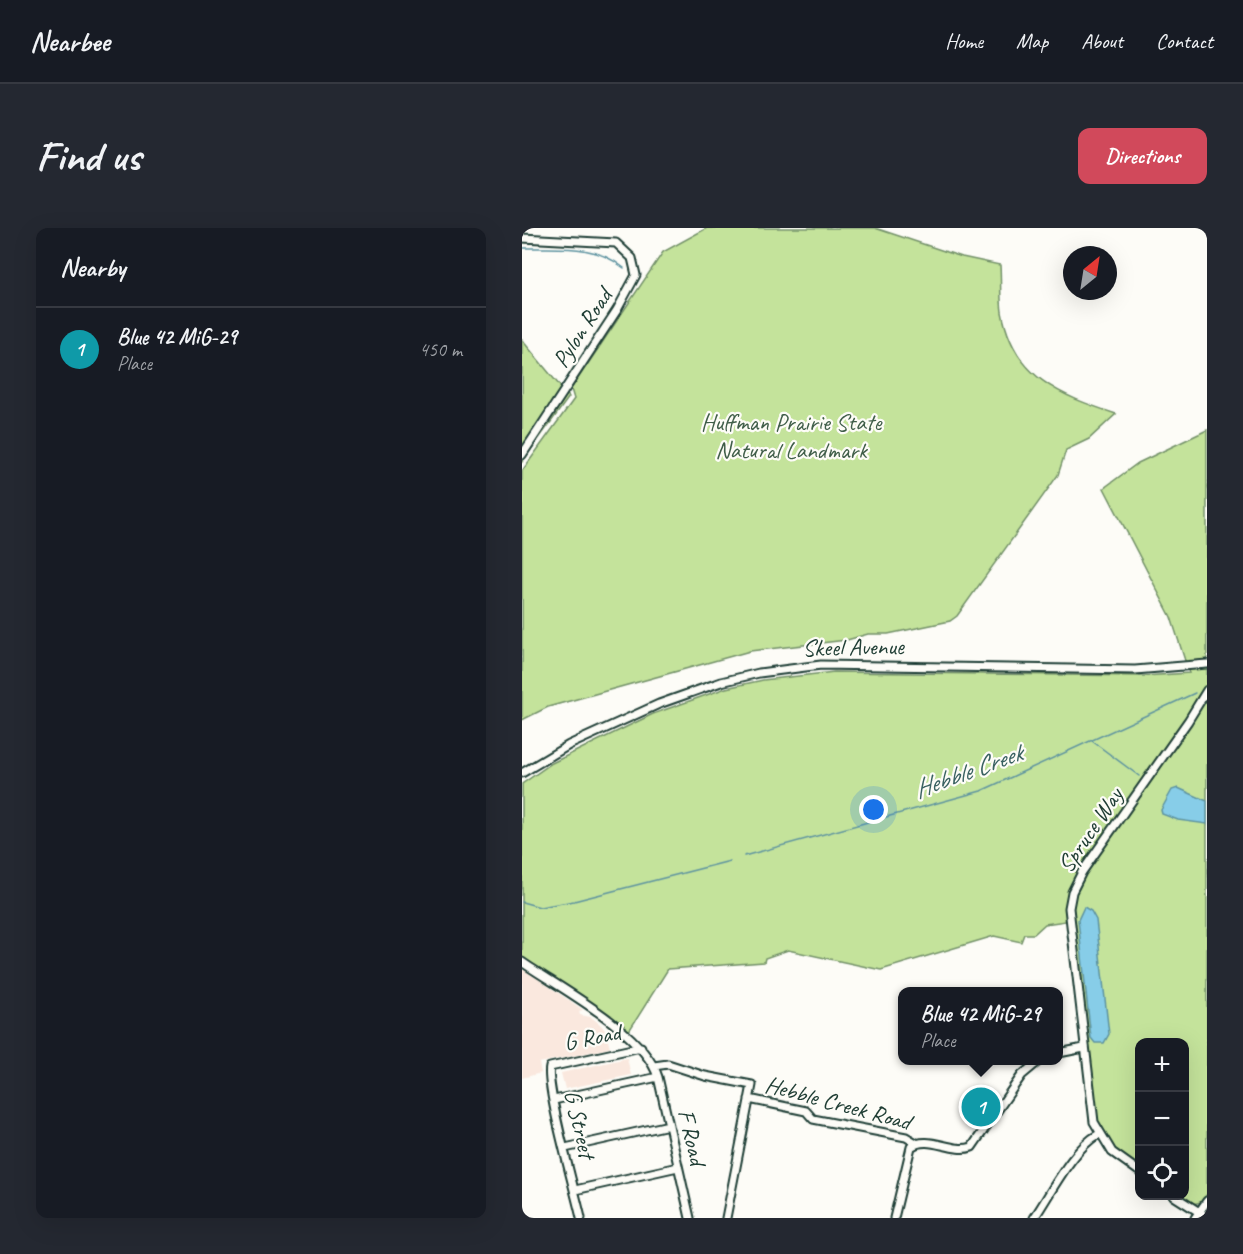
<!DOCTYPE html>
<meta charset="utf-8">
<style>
body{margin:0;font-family:Caveat,sans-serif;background:#242831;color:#f1f3f6}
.controls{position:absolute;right:18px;bottom:18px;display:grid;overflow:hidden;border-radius:12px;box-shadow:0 6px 24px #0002}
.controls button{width:54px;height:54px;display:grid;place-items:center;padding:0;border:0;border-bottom:2px solid #363941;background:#171b24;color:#f1f3f6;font:30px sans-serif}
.compass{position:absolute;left:541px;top:18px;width:54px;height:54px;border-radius:50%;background:#171b24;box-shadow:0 6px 24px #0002;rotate:30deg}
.you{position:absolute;left:352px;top:582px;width:21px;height:21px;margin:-15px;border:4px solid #fff;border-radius:50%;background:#1a73e8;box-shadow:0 0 0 9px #1a73e833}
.badge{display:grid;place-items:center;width:39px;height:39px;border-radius:50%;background:#d1495b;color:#fff;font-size:20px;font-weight:700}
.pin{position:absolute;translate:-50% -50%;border:3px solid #fff;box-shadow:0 2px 6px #0006}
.popup{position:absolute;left:376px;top:759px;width:165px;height:78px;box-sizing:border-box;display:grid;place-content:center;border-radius:12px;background:#171b24;filter:drop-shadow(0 2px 4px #0005);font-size:20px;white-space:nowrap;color:#9ea1a6}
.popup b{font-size:22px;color:#f1f3f6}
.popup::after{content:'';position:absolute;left:50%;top:100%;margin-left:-12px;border:12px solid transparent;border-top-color:#171b24}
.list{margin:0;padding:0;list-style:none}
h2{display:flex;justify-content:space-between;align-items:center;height:78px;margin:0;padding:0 24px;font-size:26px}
h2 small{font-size:20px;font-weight:400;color:#9ea1a6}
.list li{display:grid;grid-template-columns:39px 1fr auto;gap:18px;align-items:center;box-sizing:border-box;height:84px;padding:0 24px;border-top:2px solid #363941}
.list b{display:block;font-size:22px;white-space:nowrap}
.list p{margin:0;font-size:20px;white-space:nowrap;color:#9ea1a6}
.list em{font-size:20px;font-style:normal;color:#9ea1a6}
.icon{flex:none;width:33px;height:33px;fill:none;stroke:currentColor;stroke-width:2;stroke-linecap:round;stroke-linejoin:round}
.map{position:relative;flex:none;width:685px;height:990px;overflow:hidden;border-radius:12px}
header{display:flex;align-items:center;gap:36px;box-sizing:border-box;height:84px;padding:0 30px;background:#171b24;border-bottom:2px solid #363941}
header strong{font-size:28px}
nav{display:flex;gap:33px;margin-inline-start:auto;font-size:21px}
.intro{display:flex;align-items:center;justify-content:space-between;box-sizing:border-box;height:144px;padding:0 36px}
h1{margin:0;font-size:42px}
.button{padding:15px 27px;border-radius:12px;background:#d1495b;color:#fff;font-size:21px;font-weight:700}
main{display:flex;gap:36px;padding:0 36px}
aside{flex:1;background:#171b24;border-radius:12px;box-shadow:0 6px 24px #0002}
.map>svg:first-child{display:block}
</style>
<header>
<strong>Nearbee</strong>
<nav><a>Home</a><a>Map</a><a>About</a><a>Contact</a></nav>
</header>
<div class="intro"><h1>Find us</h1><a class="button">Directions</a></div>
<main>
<aside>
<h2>Nearby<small></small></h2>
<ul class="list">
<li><span class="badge" style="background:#0f9aa8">1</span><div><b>Blue 42 MiG-29</b><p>Place</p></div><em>450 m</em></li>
</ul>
</aside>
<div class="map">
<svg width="685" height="990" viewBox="0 0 685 990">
<rect width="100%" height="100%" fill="#fdfcf7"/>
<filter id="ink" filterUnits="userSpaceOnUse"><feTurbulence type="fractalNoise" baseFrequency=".0167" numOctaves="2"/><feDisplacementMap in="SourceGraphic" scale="12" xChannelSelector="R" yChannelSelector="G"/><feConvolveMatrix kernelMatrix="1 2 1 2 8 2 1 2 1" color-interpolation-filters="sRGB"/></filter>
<g filter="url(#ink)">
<path fill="#fae8de" d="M0 740 61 782 57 783 58 787 69 789 77 795 83 802 88 820 17 835 19 845 0 850Z
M105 830 109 847 43 861 39 845Z"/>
<path fill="#c4e39b" stroke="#729068" stroke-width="1.5" d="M185 0H353L440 29 478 37C479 52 478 69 480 84 492 150 538 167 594 186L567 211 544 222 536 247 435 388 428 393 366 406H346L325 412 228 423 26 479 0 492V243L52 171 49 161 141 24Z
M0 112 47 169 0 234Z
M685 202V966L679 974 671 976 658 968H662V814H618L617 940 589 918 576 896 550 692 523 696 512 706H502L499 714 472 708 359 742 266 722 243 730 242 734 146 741 107 803 0 729V556L30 535 131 486 204 460 241 452 312 444 622 448 667 445 649 389 582 260 616 235Z"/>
<path fill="#87cde8" stroke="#5d93a0" stroke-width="1.5" d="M656 560 685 573V596L656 592 640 586 639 582 650 562Z
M562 679 569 683 574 692 587 806 582 815H573L569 810 556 692Z"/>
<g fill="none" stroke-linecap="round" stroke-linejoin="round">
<path stroke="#5d93a0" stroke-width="1.5" d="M0 20C37 21 71 15 102 40
M570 513 617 548
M222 628 459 563 673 465
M0 674 18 679 52 673 208 633"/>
<g stroke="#1f3d34" stroke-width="11">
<path id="minor" d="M0 10 94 15 110 30 114 47 95 82 0 227
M0 545 47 517 137 476 199 454 237 445 299 437 613 442 685 436
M0 734C39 761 122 804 136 849L168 990
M537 825 562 820
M132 838 146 836 183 848 230 857 204 990
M227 871 284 883 291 891 384 909 394 915
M32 872 136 849
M43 920 147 897
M618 944 590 924 572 894 547 680 550 664 560 644 666 493 685 462
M53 962 156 939
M652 968 685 989
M59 990C53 963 23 858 28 839L119 819
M372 990 389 919C406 906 430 926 450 919L500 847 518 832
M512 990C529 965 551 920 577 906
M673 990 685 973"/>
</g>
<use href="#minor" stroke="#fdfcf7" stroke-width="7"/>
</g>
</g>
<g text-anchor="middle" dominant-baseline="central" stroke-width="4.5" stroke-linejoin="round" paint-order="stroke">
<g font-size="24" fill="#1f3d34" stroke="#fdfcf7">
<text transform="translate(60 100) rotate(-57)">Pylon Road</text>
<text transform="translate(331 419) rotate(-1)">Skeel Avenue</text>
<text transform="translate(568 602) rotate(-56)">Spruce Way</text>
<text transform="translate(70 809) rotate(-11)">G Road</text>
<text transform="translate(316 875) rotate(15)">Hebble Creek Road</text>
<text transform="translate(58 896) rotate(77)">G Street</text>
<text transform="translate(170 909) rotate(77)">F Road</text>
</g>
<g font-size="24" fill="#405e49" stroke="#fdfcf7">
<text x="269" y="194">Huffman Prairie State<tspan x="269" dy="28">Natural Landmark</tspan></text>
</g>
<g font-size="26" font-style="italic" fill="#396161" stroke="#fdfcf7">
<text transform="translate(446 543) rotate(-20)">Hebble Creek</text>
</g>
</g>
</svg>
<div class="controls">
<button>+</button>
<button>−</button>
<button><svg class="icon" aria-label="locate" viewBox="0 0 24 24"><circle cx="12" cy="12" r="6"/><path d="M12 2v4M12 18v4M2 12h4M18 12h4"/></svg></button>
</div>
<svg class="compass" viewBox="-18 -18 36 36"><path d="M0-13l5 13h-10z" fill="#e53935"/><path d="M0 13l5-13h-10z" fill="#9ea1a6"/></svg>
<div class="you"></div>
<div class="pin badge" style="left:459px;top:879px;background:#0f9aa8">1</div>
<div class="popup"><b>Blue 42 MiG-29</b>Place</div>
</div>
</main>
